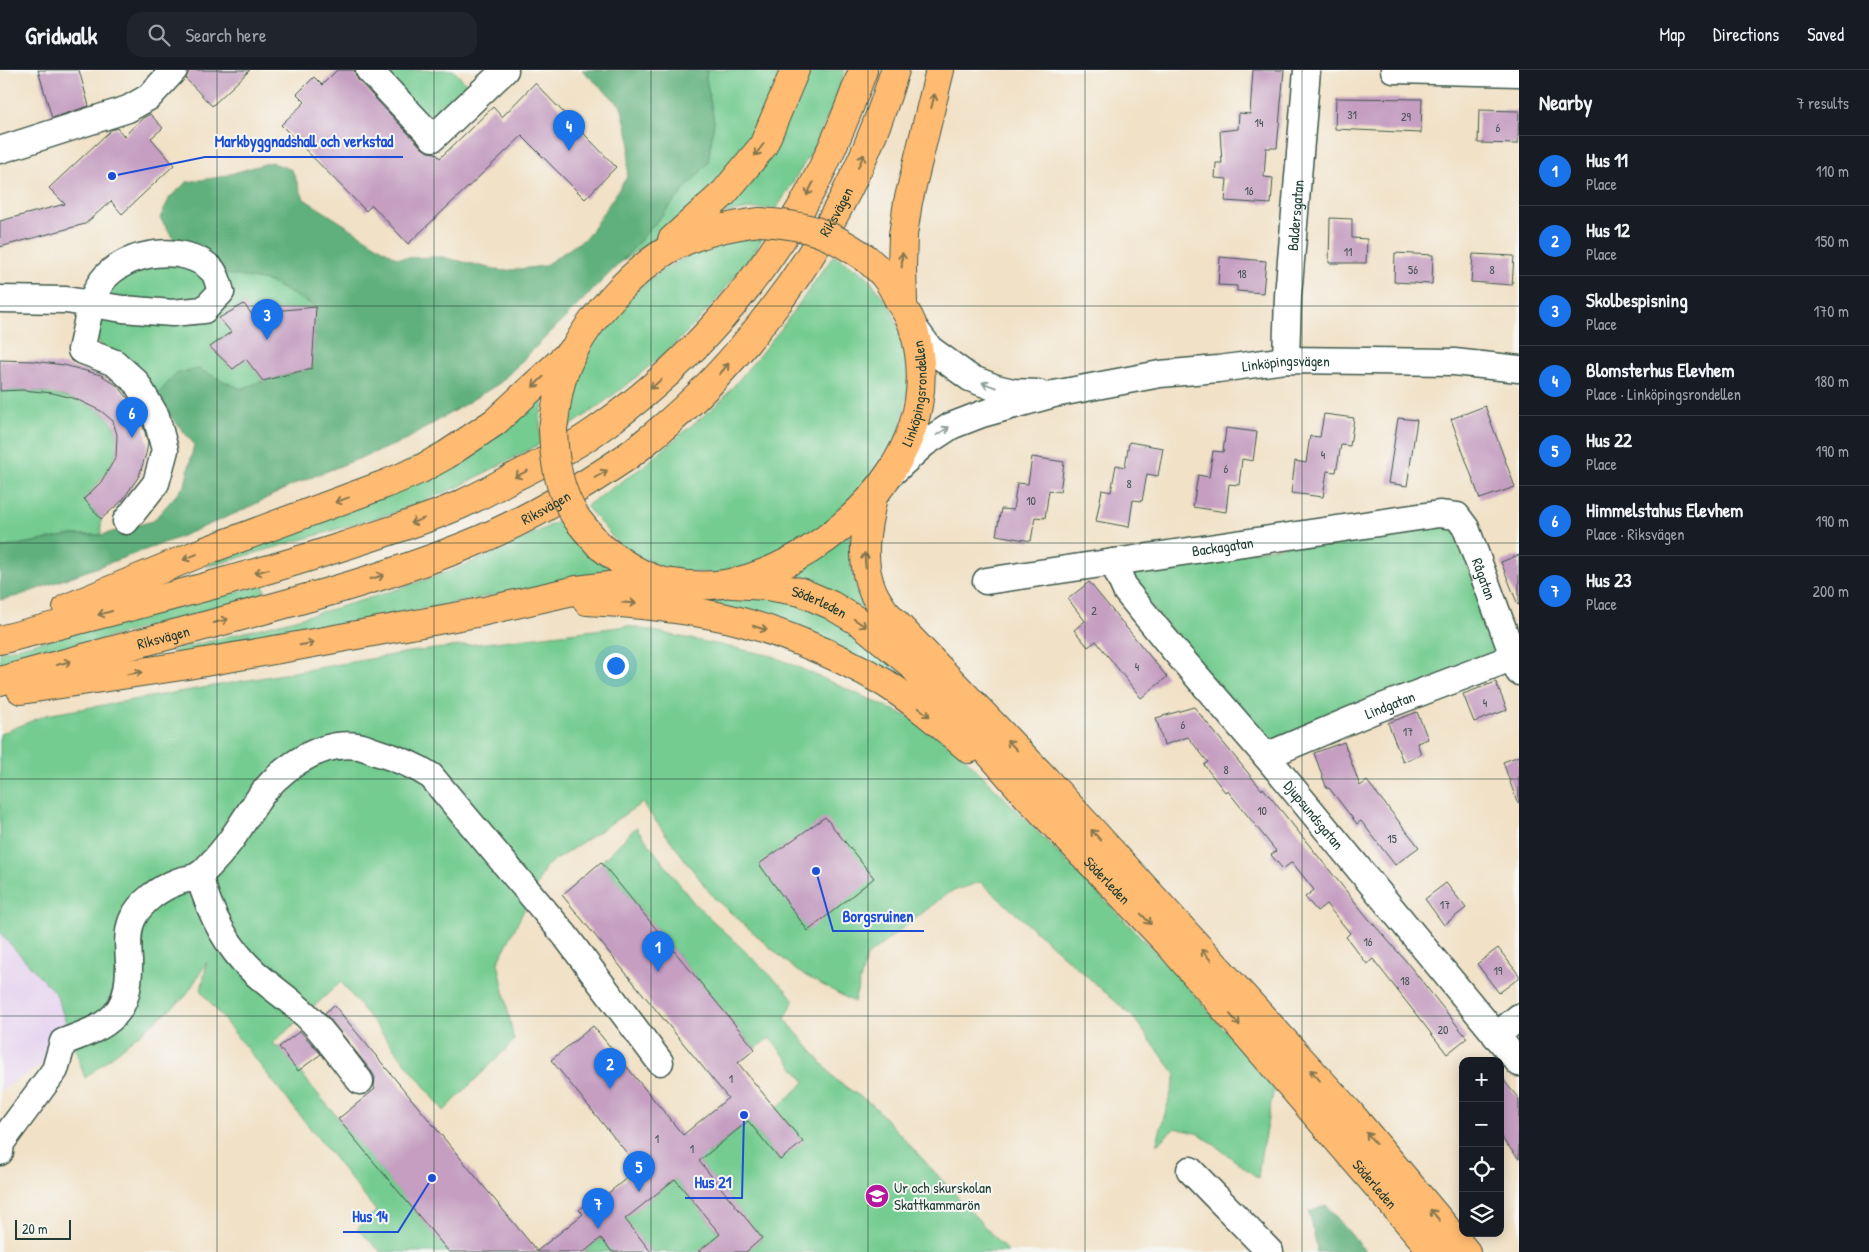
<!DOCTYPE html>
<meta charset="utf-8">
<style>
body{margin:0;font-family:"Patrick Hand",sans-serif;background:#20242c;color:#f1f3f6}
.controls{position:absolute;right:15px;bottom:15px;display:grid;overflow:hidden;border-radius:10px;box-shadow:0 2px 12px #0003}
.controls button{width:45px;height:45px;display:grid;place-items:center;padding:0;border:0;border-bottom:1px solid #363941;background:#171b24;color:#f1f3f6;font:25px sans-serif}
.scale{position:absolute;left:15px;bottom:12px;width:56px;box-sizing:border-box;padding-left:5px;border:2px solid #1f3d34;border-top:0;font-size:14px;line-height:18px;white-space:nowrap;color:#1f3d34;-webkit-text-stroke:4px #f6f6f2;paint-order:stroke}
.you{position:absolute;left:615px;top:595px;width:18px;height:18px;margin:-12px;border:4px solid #fff;border-radius:50%;background:#1a73e8;box-shadow:0 0 0 8px #1a73e833}
.badge{display:grid;place-items:center;width:32px;height:32px;border-radius:50%;background:#1a73e8;color:#fff;font-size:16px;font-weight:700}
.pin{position:absolute;translate:-50% -41px;filter:drop-shadow(0 1px 2px #0008)}
.pin::after{content:'';position:absolute;top:26px;width:18px;height:15px;background:inherit;clip-path:polygon(0 0,100% 0,50% 100%)}
.list{margin:0;padding:0;list-style:none}
h2{display:flex;justify-content:space-between;align-items:center;height:65px;margin:0;padding:0 20px;font-size:21px}
h2 small{font-size:16px;font-weight:400;color:#9ea1a6}
.list li{display:grid;grid-template-columns:32px 1fr auto;gap:15px;align-items:center;box-sizing:border-box;height:70px;padding:0 20px;border-top:1px solid #363941}
.list b{display:block;font-size:19px;white-space:nowrap}
.list p{margin:0;font-size:16px;white-space:nowrap;color:#9ea1a6}
.list em{font-size:16px;font-style:normal;color:#9ea1a6}
.icon{flex:none;width:28px;height:28px;fill:none;stroke:currentColor;stroke-width:2;stroke-linecap:round;stroke-linejoin:round}
.map{position:relative;flex:none;width:1519px;height:1182px;overflow:hidden}
header{display:flex;align-items:center;gap:30px;box-sizing:border-box;height:70px;padding:0 25px;background:#171b24;border-bottom:1px solid #363941}
header strong{font-size:24px}
nav{display:flex;gap:28px;margin-inline-start:auto;font-size:18px}
.search{width:350px;height:45px;background:#20242c;display:flex;align-items:center;gap:12px;box-sizing:border-box;padding:0 18px;border-radius:15px;color:#9ea1a6;font-size:19px}
main{display:flex}
aside{flex:1;background:#171b24}
.map>svg:first-child{display:block}
</style>
<header>
<strong>Gridwalk</strong>
<div class="search"><svg class="icon" aria-label="search" viewBox="0 0 24 24"><circle cx="10" cy="10" r="6"/><path d="M15 15l6 6"/></svg>Search here</div>
<nav><a>Map</a><a>Directions</a><a>Saved</a></nav>
</header>
<main>
<div class="map">
<svg width="1519" height="1182" viewBox="0 0 1519 1182">
<rect width="100%" height="100%" fill="#f6f6f2"/>
<filter id="ink" filterUnits="userSpaceOnUse"><feTurbulence type="fractalNoise" baseFrequency=".02" numOctaves="2"/><feDisplacementMap in="SourceGraphic" scale="10" xChannelSelector="R" yChannelSelector="G"/><feConvolveMatrix kernelMatrix="1 2 1 2 8 2 1 2 1" color-interpolation-filters="sRGB"/></filter>
<filter id="wash" filterUnits="userSpaceOnUse"><feTurbulence type="fractalNoise" baseFrequency=".0096" numOctaves="4" result="noise"/><feDisplacementMap in="SourceGraphic" scale="20" xChannelSelector="R" yChannelSelector="G"/><feGaussianBlur stdDeviation="1.12" result="paint"/><feColorMatrix in="noise" values="0 0 0 0 0 0 0 0 0 0 0 0 0 0 0 0 0 1.4 0 .05"/><feComposite in="paint" operator="in"/></filter>
<g filter="url(#wash)">
<rect width="100%" height="100%" fill="#f1e1c6"/>
<path fill="#e6d2f0" d="M0 863 56 924 69 962 41 995 0 1021Z"/>
<path fill="#74cc91" stroke="#4a8462" d="M355 0H453L467 14 413 60Z
M707 0H783L759 59 731 98 686 145 621 192 708 93 714 51 706 9Z
M805 0H845L837 26 812 81 777 138 750 139 719 144Z
M763 167 755 181C735 206 716 232 694 255 656 294 611 328 566 359 568 346 569 333 573 321 600 234 672 174 763 167Z
M834 185 866 205 891 238 906 278 909 313 900 362 880 404 800 477 720 504 668 500 621 477 586 436 641 398 722 330 781 259Z
M138 187 268 211 316 237 273 241 253 246 244 234 219 248 231 262 210 277 232 299 246 289 263 311 241 319 197 300 155 328 99 274 93 233Z
M22 320C98 327 158 354 84 429L101 449V465H72L0 478V321Z
M537 325 544 328 540 348V374L458 417 393 443 218 494 205 496Z
M1450 448 1501 582 1269 675 1123 503Z
M561 450 589 483 610 498 609 503 185 585 170 581C264 557 359 535 450 501 488 487 524 468 561 450Z
M850 460C850 479 850 495 855 513 858 525 867 534 866 547L779 507Z
M263 515 265 520 261 526 0 597V582Z
M761 526 800 533 833 548 923 621 698 530 729 529Z
M628 556 773 586 938 660 1179 906 1274 1019 1261 1084 1258 1108 1200 1064 1175 1058 1156 1075 1176 1005 1133 947 980 812 948 823 867 886 854 932 797 901 714 828 642 733 546 796 498 892 514 971 444 1041 341 912 272 974 279 977 449 1182H381L357 1159 376 1141 201 921 207 892 185 927 85 1008 56 924 0 863V664L46 645 410 582Z
M636 757 693 832 786 920 794 930 785 949 837 1011 873 1035 1008 1182H746L762 1168 691 1082 708 1084 748 1051 780 1090 802 1071 776 1039 805 1012 770 968 755 979 601 792Z
M675 1109 720 1164 698 1182H651L624 1149Z
M601 1168 612 1182H584Z"/>
<path fill="#5fb07b" stroke="#3f7658" d="M582 0H707L706 9 714 51 708 93 621 192 500 313 404 371 297 413 241 441 175 469 18 526 0 530V478L72 465H101L153 451 185 415 194 374 155 328 175 304 198 299 241 319 263 311 312 298 316 237 268 211 214 202 185 186 160 148 170 127 187 112 220 107 271 92 292 100 304 129 397 188 442 187 503 201 544 196 587 167 627 107 630 71 621 36Z
M1326 1135 1366 1182H1316L1317 1179 1309 1142Z"/>
<g id="blocks">
<path fill="#c59ec1" d="M38 0H79L89 36 52 48Z
M189 0H250L212 36 186 9Z
M337 0H354L358 10 422 78 428 82 435 83 440 88 493 37 502 47 535 13 616 97 585 129 522 66 408 174 372 135 366 141 281 55 305 32 297 24 314 7 322 15Z
M1253 0H1284L1277 78H1266L1264 107 1273 108 1271 134 1225 131 1227 109 1215 108 1216 93H1222L1220 61 1238 59 1239 43 1250 44Z
M1336 28 1422 29 1421 63 1335 59Z
M1479 40 1519 41 1518 74 1478 73Z
M150 44 163 58 151 68 174 95 122 144 111 131 85 154 0 177V151L65 134 49 118 111 60 117 58 124 66 143 48Z
M1330 148 1352 149V168L1367 169 1366 193H1329Z
M1395 183 1433 185 1432 214 1394 212Z
M1473 184 1514 186 1512 215 1471 212Z
M1220 187 1266 191 1263 223 1237 221V216L1218 215Z
M244 234 253 246 273 241 316 237 312 298 263 311 246 289 233 299 210 277 231 262 219 248Z
M0 290 33 291 64 295 101 305 118 316 127 327 142 352 148 373 146 384 139 406 122 431 101 449 84 429 101 412 116 387 117 365 113 351 101 341 76 329 53 323 22 320 0 321Z
M1485 336 1515 417 1480 429 1451 349Z
M1324 344 1354 348 1350 376 1341 375 1336 402 1327 401 1323 427 1291 423 1295 391 1306 393 1310 366 1320 367Z
M1398 348 1417 350 1407 416 1388 413Z
M1226 358 1257 362 1253 391 1242 389 1239 415 1229 414 1226 442 1193 437 1198 405 1209 407 1213 381 1223 382Z
M1129 372 1163 378 1158 406 1147 404 1142 431 1133 430 1129 457 1096 451 1102 420 1111 422 1116 395 1125 397Z
M1032 387 1064 392 1060 422 1049 420 1045 448 1035 447 1031 471 996 465 1001 439 1013 440 1017 413 1028 414Z
M1519 485V535H1518L1501 492Z
M1089 512 1167 607 1141 628 1096 571 1088 577 1074 560 1085 551 1068 529Z
M1496 612 1507 640 1474 652 1463 624Z
M1194 637 1262 720 1263 718 1368 848 1405 890 1467 968 1447 984 1373 889 1367 894 1346 867 1350 863 1326 834 1317 841 1305 827 1314 820 1292 792 1283 799 1271 785 1276 781 1227 720 1225 722 1204 695 1208 692 1188 667 1164 675 1156 648Z
M1417 642 1428 669 1417 673 1421 684 1403 692 1388 653Z
M1344 672 1360 716 1367 711 1419 777 1395 795 1361 751 1357 754 1329 718 1327 719 1314 683Z
M1519 686V732H1517L1503 692Z
M825 747 874 808 808 861 759 794Z
M601 792 755 979 738 993 803 1072 780 1090 748 1051 699 1091 762 1168 746 1182H698L720 1164 675 1109 625 1149 651 1182H612L601 1168 584 1182H449L338 1049 375 1019 374 1017 375 1008 372 1002 325 943 334 935 537 1181 583 1144 579 1140 602 1121 606 1125 639 1098 551 990 593 956 683 1065 728 1028 562 825Z
M1446 813 1466 838 1444 855 1425 829Z
M1498 878 1519 905V908L1499 923 1477 894Z
M300 961 321 984 298 1001 279 977Z
M1500 1006 1519 1029V1089L1500 1066Z"/>
</g>
</g>
<g filter="url(#ink)">
<use href="#blocks" fill-opacity="0" stroke="#3e564a" stroke-width="1"/>
<g fill="none" stroke-linecap="round" stroke-linejoin="round">
<g stroke="#3e564a" stroke-width="29">
<g id="minor">
<path d="M369 0 433 68 505 0"/>
<path d="M1394 0 1519 3"/>
<path d="M0 80 128 39 149 27 174 0"/>
<path d="M0 229 66 230 123 239 172 243 204 240 221 222C219 216 217 206 213 201 187 172 124 181 102 211 90 227 86 260 81 280L115 293 136 312 156 346 165 380 156 413 126 451"/>
<path d="M913 256 930 279 970 308 996 318 1013 322 1038 323"/>
<path id="s1" d="M1286 290 1288 226 1307 0"/>
<path id="s2" d="M892 403 925 373 951 356 982 344 1054 324 1160 304 1218 299 1286 290 1454 292 1519 299"/>
<path id="s3" d="M1113 492 1126 521 1175 581 1266 686 1519 993"/>
<path id="s4" d="M986 511 1439 444 1457 446 1466 458 1519 602"/>
<path id="s5" d="M1266 686 1377 639 1514 587"/>
<path d="M199 805C209 841 226 876 253 901 272 919 294 932 312 951 329 969 344 991 360 1011"/>
<path d="M1496 966 1519 947"/>
<path d="M0 1082 1 1073 55 1000 63 972C110 955 130 946 129 891 128 877 127 862 132 850 140 832 160 818 177 812 184 809 193 809 199 805 203 803 207 798 210 795 229 776 240 756 255 734 275 702 318 670 358 676 364 677 371 680 376 682 396 688 414 695 431 706L564 864 660 992"/>
<path d="M1190 1100 1270 1182"/>
</g>
</g>
<g stroke="#3e564a" stroke-width="30">
<g id="highway">
<path d="M672 170 724 123 763 76 795 0"/>
<path d="M903 233 902 198 903 165 908 132 940 0"/>
<path d="M553 359C556 340 557 321 564 303 574 275 590 252 610 230 655 179 693 160 760 152"/>
<path d="M873 427C866 458 859 492 873 522 876 529 881 536 885 542L1046 710 1348 1041 1466 1182"/>
<path id="s6" d="M600 476C617 489 634 502 655 509 660 512 667 512 673 513 711 519 741 514 776 498 867 456 946 363 913 257 911 248 904 239 899 231 895 223 891 214 886 208 881 201 873 195 867 189"/>
<path id="s7" d="M732 514 767 516 801 522 831 535 861 553 912 595 1027 726 1169 874 1434 1182"/>
<path d="M587 531C629 533 670 537 712 545 767 555 836 584 885 613 915 632 942 656 969 679"/>
<path d="M67 538 205 481 388 413 421 399 446 385 495 352 574 279"/>
<path d="M0 570C115 540 231 513 344 476 383 463 424 451 462 434 477 427 492 419 506 411 537 396 569 380 597 360 679 303 749 225 800 140 826 96 846 48 863 0"/>
<path id="s8" d="M0 611C78 589 156 569 234 548 312 527 390 506 465 476 520 454 573 423 622 390 633 383 643 374 654 365 698 329 734 290 769 244 825 172 869 88 895 0"/>
<path d="M21 620 182 596 297 576 476 543 577 520 656 510"/>
</g>
</g>
<use href="#minor" stroke="#fff" stroke-width="26"/>
<use href="#highway" stroke="#ffbb71" stroke-width="28"/>
<g stroke="#3e564a" stroke-width="30" stroke-linecap="butt">
<path id="highway-bridge" d="M760 152C808 155 828 162 867 189
M553 359C554 391 559 422 577 449 584 458 592 467 600 476"/>
</g>
<use href="#highway-bridge" stroke="#ffbb71" stroke-width="28"/>
</g>
<defs><path id="oneway-shaft" d="M-6 0H5M1.5-3L5.5 0L1.5 3" fill="none" stroke-width="1.6" stroke-linecap="round" stroke-linejoin="round" transform="scale(1.25)"/></defs>
<g stroke="#84764f">
<use href="#oneway-shaft" transform="translate(933 31) rotate(-76)"/>
<use href="#oneway-shaft" transform="translate(759 80) rotate(127)"/>
<use href="#oneway-shaft" transform="translate(861 91) rotate(-66)"/>
<use href="#oneway-shaft" transform="translate(810 119) rotate(117)"/>
<use href="#oneway-shaft" transform="translate(902 190) rotate(-88)"/>
<use href="#oneway-shaft" transform="translate(724 299) rotate(-50)"/>
<use href="#oneway-shaft" transform="translate(538 312) rotate(136)"/>
<use href="#oneway-shaft" transform="translate(656 314) rotate(138)"/>
<use href="#oneway-shaft" transform="translate(521 404) rotate(153)"/>
<use href="#oneway-shaft" transform="translate(601 404) rotate(-31)"/>
<use href="#oneway-shaft" transform="translate(342 430) rotate(160)"/>
<use href="#oneway-shaft" transform="translate(417 451) rotate(160)"/>
<use href="#oneway-shaft" transform="translate(190 487) rotate(157)"/>
<use href="#oneway-shaft" transform="translate(865 490) rotate(-94)"/>
<use href="#oneway-shaft" transform="translate(262 501) rotate(165)"/>
<use href="#oneway-shaft" transform="translate(377 507) rotate(-17)"/>
<use href="#oneway-shaft" transform="translate(629 533) rotate(3)"/>
<use href="#oneway-shaft" transform="translate(105 543) rotate(165)"/>
<use href="#oneway-shaft" transform="translate(221 551) rotate(-15)"/>
<use href="#oneway-shaft" transform="translate(860 553) rotate(34)"/>
<use href="#oneway-shaft" transform="translate(760 558) rotate(18)"/>
<use href="#oneway-shaft" transform="translate(307 574) rotate(-10)"/>
<use href="#oneway-shaft" transform="translate(64 593) rotate(-16)"/>
<use href="#oneway-shaft" transform="translate(135 603) rotate(-9)"/>
<use href="#oneway-shaft" transform="translate(924 642) rotate(37)"/>
<use href="#oneway-shaft" transform="translate(1012 675) rotate(-134)"/>
<use href="#oneway-shaft" transform="translate(1096 765) rotate(-132)"/>
<use href="#oneway-shaft" transform="translate(1146 849) rotate(46)"/>
<use href="#oneway-shaft" transform="translate(1206 885) rotate(-132)"/>
<use href="#oneway-shaft" transform="translate(1235 950) rotate(49)"/>
<use href="#oneway-shaft" transform="translate(1315 1005) rotate(-132)"/>
<use href="#oneway-shaft" transform="translate(1371 1068) rotate(-130)"/>
<use href="#oneway-shaft" transform="translate(1435 1145) rotate(-130)"/>
</g>
<g stroke="#8f9e9a">
<use href="#oneway-shaft" transform="translate(989 315) rotate(-160)"/>
<use href="#oneway-shaft" transform="translate(943 361) rotate(-33)"/>
</g>
</g>
<path fill="none" stroke="#1f3d34" stroke-width="1" stroke-opacity="0.55" d="M217 0V1182M434 0V1182M651 0V1182M868 0V1182M1085 0V1182M1302 0V1182M0 236H1519M0 473H1519M0 709H1519M0 946H1519"/>
<defs>
<g id="school-disc" transform="scale(1.25)"><circle r="9.5" fill="#b5179e" stroke="#f6f6f2"/><path d="M0-5L7-2L0 1L-7-2ZM-4 1L0 2.5L4 1V4Q0 6-4 4Z" fill="#fff"/></g>
</defs>
<g fill-rule="evenodd">
<use href="#school-disc" x="877" y="1126"/>
</g>
<g text-anchor="middle" dominant-baseline="central" stroke-width="4" stroke-linejoin="round" paint-order="stroke">
<g font-size="12" fill="#485557">
<text x="1352" y="44">31</text>
<text x="1406" y="46">29</text>
<text x="1259" y="52">14</text>
<text x="1498" y="57">6</text>
<text x="1249" y="120">16</text>
<text x="1348" y="181">11</text>
<text x="1413" y="199">56</text>
<text x="1492" y="199">8</text>
<text x="1242" y="203">18</text>
<text x="1323" y="384">4</text>
<text x="1226" y="398">6</text>
<text x="1129" y="413">8</text>
<text x="1031" y="430">10</text>
<text x="1094" y="540">2</text>
<text x="1137" y="596">4</text>
<text x="1485" y="632">4</text>
<text x="1183" y="654">6</text>
<text x="1408" y="661">17</text>
<text x="1226" y="699">8</text>
<text x="1262" y="740">10</text>
<text x="1392" y="768">15</text>
<text x="1445" y="834">17</text>
<text x="1368" y="871">16</text>
<text x="1498" y="900">19</text>
<text x="1405" y="910">18</text>
<text x="1443" y="959">20</text>
<text x="731" y="1008">1</text>
<text x="657" y="1068">1</text>
<text x="692" y="1078">1</text>
</g>
<g font-size="15" fill="#1f3d34" stroke="#f6f6f2">
<text stroke="none"><textPath href="#s8" startOffset="994">Riksvägen</textPath></text>
<text stroke="none"><textPath href="#s1" startOffset="145">Baldersgatan</textPath></text>
<text stroke="none"><textPath href="#s2" startOffset="418">Linköpingsvägen</textPath></text>
<text stroke="none"><textPath href="#s6" startOffset="424">Linköpingsrondellen</textPath></text>
<text stroke="none"><textPath href="#s8" startOffset="574">Riksvägen</textPath></text>
<text stroke="none"><textPath href="#s4" startOffset="239">Backagatan</textPath></text>
<text stroke="none"><textPath href="#s4" startOffset="545">Rågatan</textPath></text>
<text stroke="none"><textPath href="#s7" startOffset="90">Söderleden</textPath></text>
<text stroke="none"><textPath href="#s8" startOffset="169">Riksvägen</textPath></text>
<text stroke="none"><textPath href="#s5" startOffset="134">Lindgatan</textPath></text>
<text stroke="none"><textPath href="#s3" startOffset="324">Djupsundsgatan</textPath></text>
<text stroke="none"><textPath href="#s7" startOffset="494">Söderleden</textPath></text>
<text stroke="none"><textPath href="#s7" startOffset="899">Söderleden</textPath></text>
</g>
<g font-size="15" fill="#1f3d34" stroke="#f6f6f2" text-anchor="start">
<text x="894" y="1117">Ur och skurskolan<tspan x="894" dy="17">Skattkammarön</tspan></text>
</g>
</g>
<path fill="none" stroke="#1d4ed8" stroke-width="2" d="M112 106L205 87H403M816 801L833 861H924M744 1045L742 1128H685M432 1108L398 1162H343"/>
<g fill="#1d4ed8" stroke="#f6f6f2" stroke-width="2">
<circle cx="112" cy="106" r="5"/>
<circle cx="816" cy="801" r="5"/>
<circle cx="744" cy="1045" r="5"/>
<circle cx="432" cy="1108" r="5"/>
</g>
<g font-size="16" text-anchor="middle" font-weight="bold" fill="#1d4ed8" stroke="#f6f6f2" stroke-width="4" stroke-linejoin="round" paint-order="stroke">
<text x="304" y="77">Markbyggnadshall och verkstad</text>
<text x="878" y="852">Borgsruinen</text>
<text x="713" y="1118">Hus 21</text>
<text x="370" y="1152">Hus 14</text>
</g>
</svg>
<div class="controls">
<button>+</button>
<button>−</button>
<button><svg class="icon" aria-label="locate" viewBox="0 0 24 24"><circle cx="12" cy="12" r="6"/><path d="M12 2v4M12 18v4M2 12h4M18 12h4"/></svg></button>
<button><svg class="icon" aria-label="layers" viewBox="0 0 24 24"><path d="M12 4l9 5-9 5-9-5zM3 14l9 5 9-5"/></svg></button>
</div>
<div class="scale">20 m</div>
<div class="you"></div>
<div class="pin badge" style="left:658px;top:902px">1</div>
<div class="pin badge" style="left:610px;top:1019px">2</div>
<div class="pin badge" style="left:267px;top:270px">3</div>
<div class="pin badge" style="left:569px;top:81px">4</div>
<div class="pin badge" style="left:639px;top:1122px">5</div>
<div class="pin badge" style="left:132px;top:368px">6</div>
<div class="pin badge" style="left:598px;top:1159px">7</div>
</div>
<aside>
<h2>Nearby<small>7 results</small></h2>
<ul class="list">
<li><span class="badge">1</span><div><b>Hus 11</b><p>Place</p></div><em>110 m</em></li>
<li><span class="badge">2</span><div><b>Hus 12</b><p>Place</p></div><em>150 m</em></li>
<li><span class="badge">3</span><div><b>Skolbespisning</b><p>Place</p></div><em>170 m</em></li>
<li><span class="badge">4</span><div><b>Blomsterhus Elevhem</b><p>Place · Linköpingsrondellen</p></div><em>180 m</em></li>
<li><span class="badge">5</span><div><b>Hus 22</b><p>Place</p></div><em>190 m</em></li>
<li><span class="badge">6</span><div><b>Himmelstahus Elevhem</b><p>Place · Riksvägen</p></div><em>190 m</em></li>
<li><span class="badge">7</span><div><b>Hus 23</b><p>Place</p></div><em>200 m</em></li>
</ul>
</aside>
</main>
